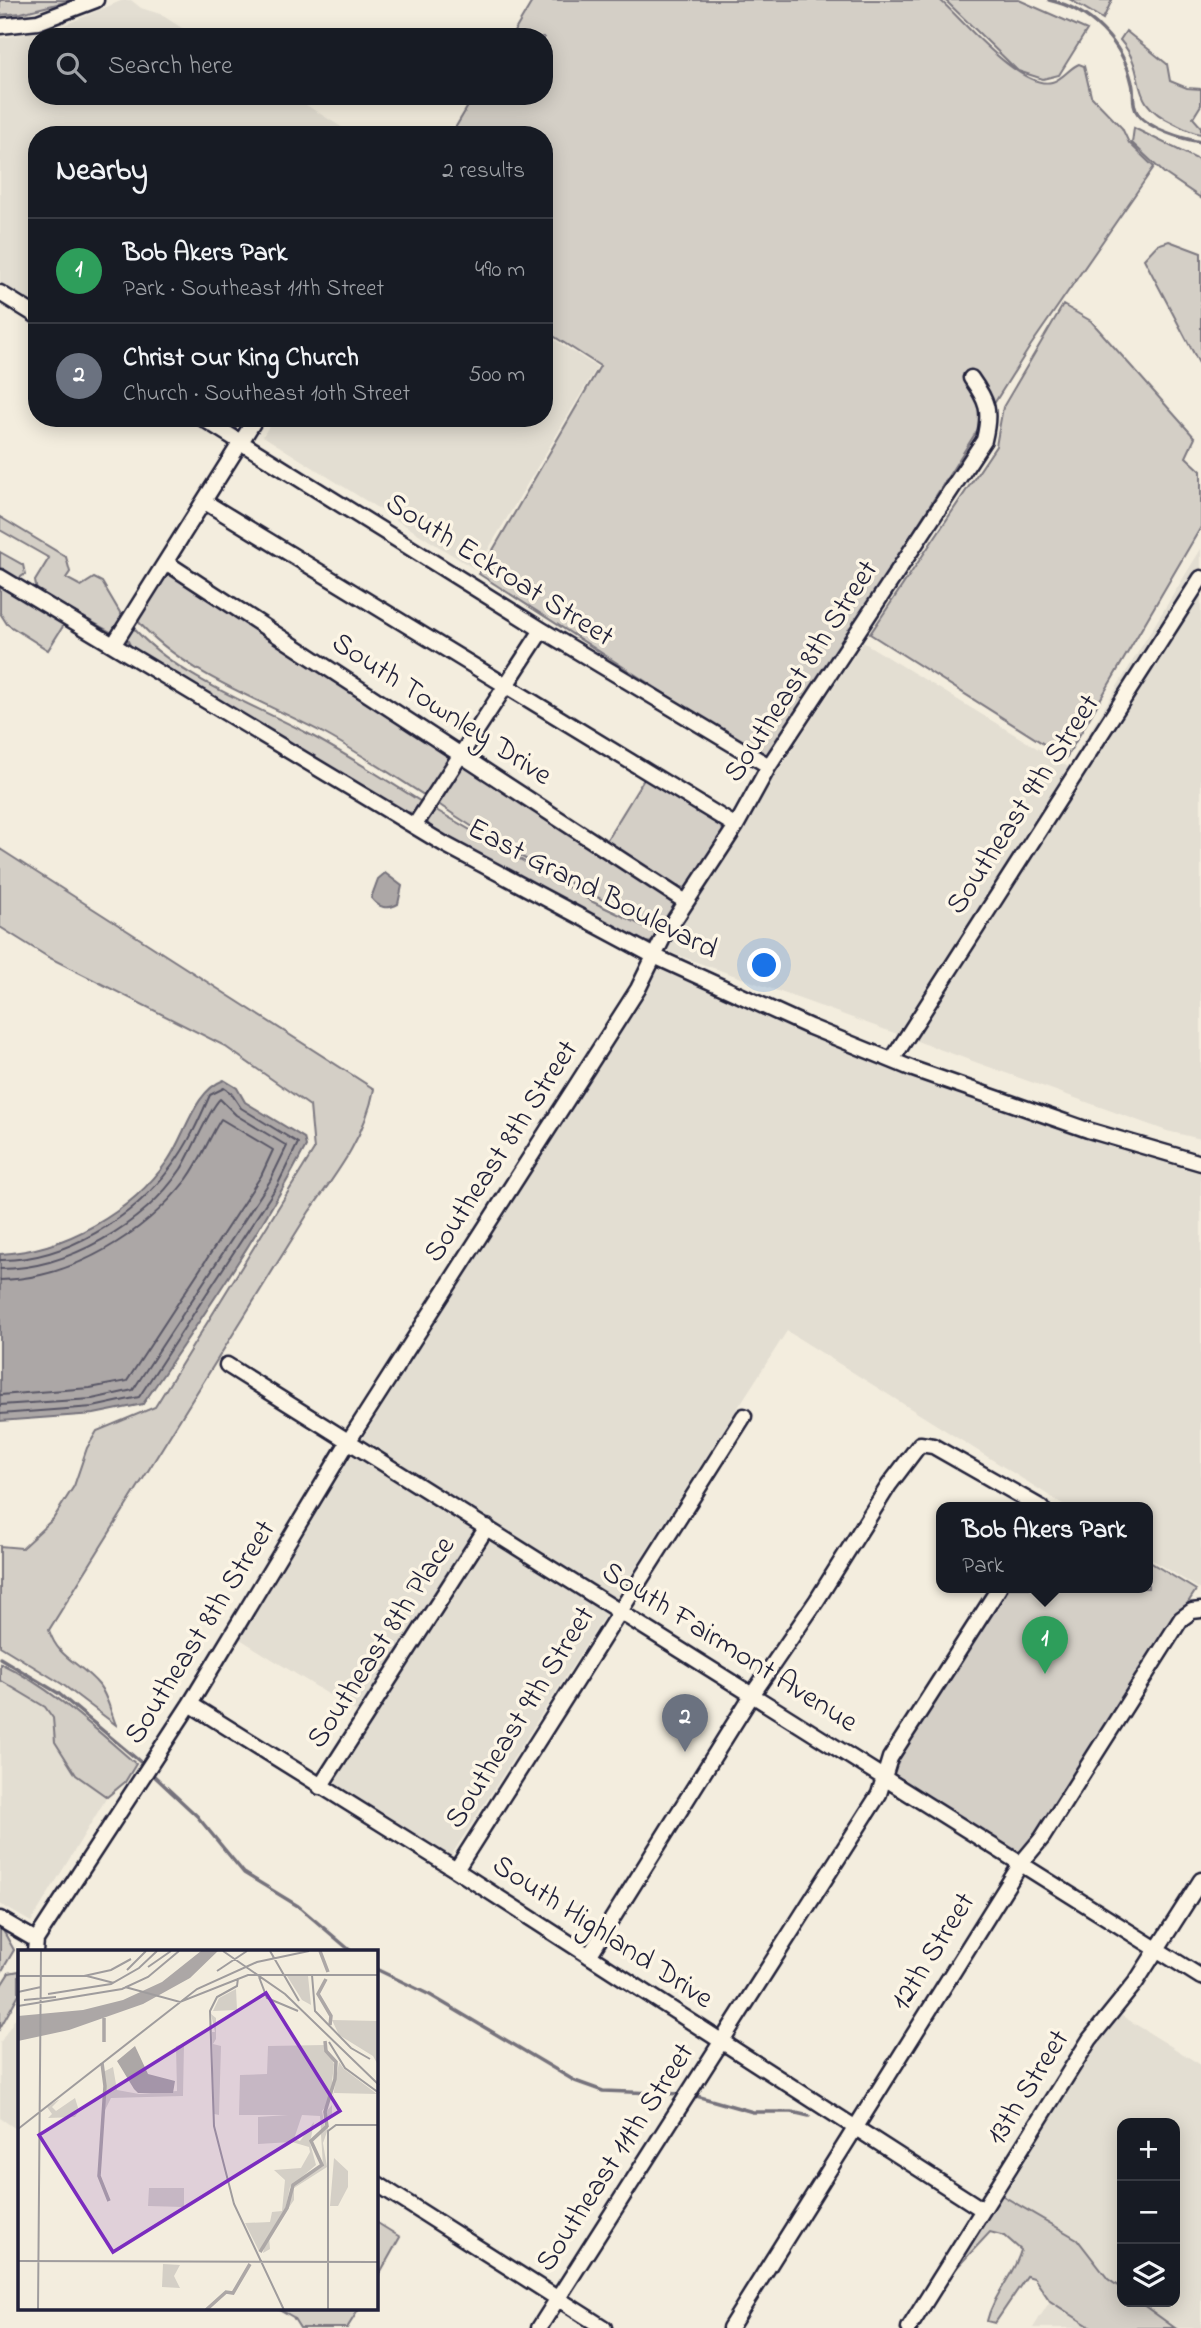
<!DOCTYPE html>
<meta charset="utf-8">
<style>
body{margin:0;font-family:"Indie Flower",sans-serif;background:#242831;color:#f1f3f6}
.controls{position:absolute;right:21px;bottom:21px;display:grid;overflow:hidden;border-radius:14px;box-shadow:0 4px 18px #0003}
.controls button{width:63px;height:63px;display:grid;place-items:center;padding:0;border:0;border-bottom:2px solid #363941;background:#171b24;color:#f1f3f6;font:35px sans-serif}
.you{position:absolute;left:765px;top:966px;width:24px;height:24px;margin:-18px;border:5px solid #fff;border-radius:50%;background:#1a73e8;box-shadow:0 0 0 10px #1a73e833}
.badge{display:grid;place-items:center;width:46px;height:46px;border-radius:50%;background:#c8321e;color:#fff;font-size:23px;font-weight:700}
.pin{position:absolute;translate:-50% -58px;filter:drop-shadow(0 2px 4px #0008)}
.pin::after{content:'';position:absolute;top:37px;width:24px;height:21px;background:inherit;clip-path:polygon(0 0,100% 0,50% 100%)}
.popup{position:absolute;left:936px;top:1502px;width:217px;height:91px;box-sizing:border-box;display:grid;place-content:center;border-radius:14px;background:#171b24;filter:drop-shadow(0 2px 5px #0005);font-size:23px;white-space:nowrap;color:#9ea1a6}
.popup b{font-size:26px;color:#f1f3f6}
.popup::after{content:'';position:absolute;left:50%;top:100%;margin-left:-14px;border:14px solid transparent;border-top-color:#171b24}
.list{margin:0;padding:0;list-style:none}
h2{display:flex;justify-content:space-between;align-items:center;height:91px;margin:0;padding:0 28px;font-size:30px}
h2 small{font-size:23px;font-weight:400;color:#9ea1a6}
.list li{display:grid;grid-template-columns:46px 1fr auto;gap:21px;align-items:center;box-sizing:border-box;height:105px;padding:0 28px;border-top:2px solid #363941}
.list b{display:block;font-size:26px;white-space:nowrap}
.list p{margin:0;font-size:23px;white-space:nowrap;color:#9ea1a6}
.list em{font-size:23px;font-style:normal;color:#9ea1a6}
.icon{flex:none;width:38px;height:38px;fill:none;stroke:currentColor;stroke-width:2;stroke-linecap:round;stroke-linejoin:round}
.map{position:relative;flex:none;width:1201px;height:2328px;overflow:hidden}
.search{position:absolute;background:#171b24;box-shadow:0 4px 18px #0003;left:28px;top:28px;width:525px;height:77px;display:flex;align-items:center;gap:18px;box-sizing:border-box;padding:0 24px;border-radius:28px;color:#9ea1a6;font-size:26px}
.panel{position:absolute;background:#171b24;box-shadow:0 4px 18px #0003;left:28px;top:126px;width:525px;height:301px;border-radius:28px}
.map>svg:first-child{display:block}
</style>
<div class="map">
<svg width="1201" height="2328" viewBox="0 0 1201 2328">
<rect width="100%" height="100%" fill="#f3edde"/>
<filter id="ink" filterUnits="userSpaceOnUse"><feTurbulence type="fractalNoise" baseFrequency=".0143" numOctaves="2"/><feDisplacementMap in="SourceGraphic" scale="14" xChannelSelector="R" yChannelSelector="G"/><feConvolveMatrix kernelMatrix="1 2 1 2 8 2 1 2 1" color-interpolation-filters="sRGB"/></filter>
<g filter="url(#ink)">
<path fill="#e3ded2" d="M123 0H131L141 8 160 14 196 37H37V96H292L354 135H37V308L0 286V38L55 29Z
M544 333 597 367 476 570 263 436 274 418H544Z
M215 418H248L243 426 235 429Z
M1201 549V1139L1167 1131 669 952 666 944 671 933 863 642 1068 767Z
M658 969 874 1062 1039 1122 1201 1169V1590L1148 1557V1508H1069L787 1331 449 1859 328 1785 368 1719 240 1639 371 1424Z
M0 1680 45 1707 53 1718 55 1742 76 1775 107 1797 31 1922 0 1904Z
M19 2012V2131L0 2118V2043Z
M1119 2014 1201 2065V2328H1175L1139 2302H1175V2123H1122V2289L1108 2279 1077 2239 998 2193Z
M1050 2301 1092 2328H1033Z"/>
<path fill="#d4cfc6" stroke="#7b7880" stroke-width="2" d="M0 0H73L21 13 0 15Z
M533 0H940C963 20 1020 90 1052 82 1063 79 1069 68 1079 64L1084 66 1091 96 1122 128 1129 143 1154 167 1031 345 769 761 479 574 600 366 544 330V135H451L474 96H544V37H511Z
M945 0H1019L1087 30 1059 75 1043 79 1018 71Z
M1071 0H1112L1103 19Z
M1126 31 1167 64 1170 81 1187 88 1201 89V105L1193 118 1201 127V134C1192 133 1183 128 1175 124 1123 100 1151 76 1120 40Z
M1134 128 1201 161V198L1164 173 1132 143Z
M1169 241 1201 253V367L1144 259 1157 245Z
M1063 305 1091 321 1195 438 1186 457 1201 471V527L1066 758 870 634 996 446 1003 407Z
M0 517 66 557 70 572 66 578 81 586 94 578 102 582 125 621 114 634 37 592 35 581 49 558 0 530Z
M0 552 23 565 25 574 18 579 0 569Z
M169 573 179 576 450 755V760L427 797C394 776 361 754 327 735 263 700 184 675 136 619L165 574Z
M0 586 65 623 48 650 7 624 0 613Z
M131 625C173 675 247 702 303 731 345 753 384 779 423 803L415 813 404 812 132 649 126 637Z
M463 763 673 901 675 910 663 928C584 893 505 851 434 801Z
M646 776 722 825 723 832 692 883 685 888 676 886 606 841Z
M431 807 593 902 660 934 655 943 645 942 559 901 431 828 426 820Z
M0 849 374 1089C365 1137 337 1173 309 1212L49 1630C58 1659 80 1662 99 1685 107 1695 111 1713 116 1725L62 1684 0 1646V1546L22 1548 53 1519 74 1486 87 1448 97 1431 155 1407 314 1150 310 1106 223 1045 48 957 0 927Z
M1148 1561 1196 1590 1032 1844 1022 1852 1012 1850 892 1773 893 1758 1003 1588H1148Z
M0 1663C52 1688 93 1727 136 1764L125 1782 107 1797 76 1775 55 1742 53 1718 45 1707 0 1680Z
M0 1925 14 1950 0 1974Z
M19 1971V1994L0 2028V1987L9 1973Z
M998 2193 1077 2239 1108 2279 1122 2289V2302H1139L1175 2328H1092L1050 2301 1034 2278 1027 2276 995 2323 987 2321C993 2295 1014 2276 1021 2250L1005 2236 990 2232 950 2275 952 2265Z
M376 2222 400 2237 376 2280Z
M279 2309H359L347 2328H300L293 2317Z"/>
<path fill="#aca7a6" stroke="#75727b" stroke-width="2" d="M385 873 402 886 398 904C387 910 379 908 371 898L378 879Z
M224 1080 237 1088 245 1102 304 1138 306 1146C259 1235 200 1321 143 1404L94 1414 0 1421V1254C64 1251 132 1212 168 1160 186 1134 194 1091 224 1080Z"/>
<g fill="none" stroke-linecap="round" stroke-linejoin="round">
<path stroke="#595766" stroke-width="2" d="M0 1260C65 1261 134 1217 171 1167 188 1145 199 1120 210 1095L224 1088 231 1093 241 1108 298 1143 277 1186 139 1397 93 1407 0 1414
M0 1269C68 1269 144 1224 181 1169 192 1152 209 1109 220 1099L236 1115 287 1146 270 1181 133 1390 92 1399 0 1405
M0 1280C72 1279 144 1234 187 1179 201 1160 209 1138 221 1119L273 1150 261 1176 127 1381 90 1388 0 1395"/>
<path stroke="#75727b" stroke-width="3.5" d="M1049 0C1090 9 1123 43 1132 83 1135 93 1131 105 1138 114 1149 129 1183 139 1201 142
M0 1658 58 1693 144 1765
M151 1773 197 1816 244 1873 298 1906 352 1952
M376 1969 430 1995 575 2081 603 2091 682 2094
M693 2095 753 2112H792L809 2116"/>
<g stroke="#22223b" stroke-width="19">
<path id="minor" d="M0 26 38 22 96 0
M0 293 37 316
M202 418 542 630 769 766
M205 502 736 826
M167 563 686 902
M0 577 444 844 654 956 810 1027 913 1069 1088 1130 1201 1163
M114 644 256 418
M415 825 542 630
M892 1060 1201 578
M227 1365 1201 1977
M190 1704 456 1870 983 2210
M320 1787 487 1527
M456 1870 744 1416
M0 1919 36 1940
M35 1952 36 1940 190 1704 348 1442 638 989 664 936 736 826 769 766 984 440C991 411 988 402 971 378
M589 1956 752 1695 817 1600 889 1485 920 1444 933 1446 1042 1508
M376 2183 604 2328
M539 2328 879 1794 890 1758 999 1588
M730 2328 1022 1862 1042 1838 1181 1619 1192 1611 1201 1610
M909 2328 1090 2039 1136 1982 1201 1880"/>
</g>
<use href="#minor" stroke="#fcf5e5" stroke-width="14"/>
</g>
</g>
<g text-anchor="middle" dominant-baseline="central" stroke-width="7" stroke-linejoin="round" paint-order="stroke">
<g font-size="30" fill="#22223b" stroke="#fcf5e5">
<text transform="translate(499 571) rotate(32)">South Eckroat Street</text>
<text transform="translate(802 672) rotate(-57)">Southeast 8th Street</text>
<text transform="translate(441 710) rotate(33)">South Townley Drive</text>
<text transform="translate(1024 805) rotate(-57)">Southeast 9th Street</text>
<text transform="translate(592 890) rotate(27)">East Grand Boulevard</text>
<text transform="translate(502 1152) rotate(-57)">Southeast 8th Street</text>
<text transform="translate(201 1633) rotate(-58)">Southeast 8th Street</text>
<text transform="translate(382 1643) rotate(-57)">Southeast 8th Place</text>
<text transform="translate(729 1648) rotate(32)">South Fairmont Avenue</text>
<text transform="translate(521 1718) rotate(-58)">Southeast 9th Street</text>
<text transform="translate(602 1933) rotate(33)">South Highland Drive</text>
<text transform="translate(934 1952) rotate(-58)">12th Street</text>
<text transform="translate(1029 2088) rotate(-58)">13th Street</text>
<text transform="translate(616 2158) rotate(-57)">Southeast 11th Street</text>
</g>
</g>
<g transform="translate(18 1950)">
<rect width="360" height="360" fill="#f3edde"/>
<path d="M269 26H290L293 55 284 50ZM218 39 219 60 195 61 201 48ZM193 64 198 68V89L195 94 203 96 201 165 196 164 194 82H197ZM314 70 360 71V115L355 106 321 85ZM166 94 165 146 93 148 87 160 85 122 95 117 99 140 121 144 159 141 158 96ZM307 95 316 114 312 151 304 161 307 176 303 180 302 166 284 165 276 189 282 191 296 172 292 193 298 215 272 237 268 257 241 301 227 273 252 272 254 262 264 261 267 230 256 220 283 218 292 202 291 197 274 192 240 194V167L270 165H221L222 125 249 124 250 96ZM321 112 326 119 359 144 316 143 314 152ZM57 148 61 161 57 167 30 168 34 164 29 157 33 154 42 149 34 157 38 161ZM314 155V167H310V179L305 193 309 217 276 238V250L251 287 252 299 245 303 248 289 270 258 275 236 305 216 303 184 309 177 308 162ZM316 208 330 221V237L320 256H312ZM131 238H166V257L130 256ZM145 314 162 315 156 326 162 338 144 337Z" fill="#d4cfc6"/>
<path d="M183 1H200L172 28 125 54 51 80 0 91V66L65 60 105 50 144 32ZM117 96 130 124 157 131 155 143H120L116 139 99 111Z" fill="#aca7a6"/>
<path fill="none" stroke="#aca7a6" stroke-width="3.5" d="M302 1 310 22M308 29 300 44 313 66 312 75M86 92V68M84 113 87 136 81 226 91 251M242 302 269 258 275 235 304 215 293 191 309 176 307 162 317 129 318 112 308 101 307 91M188 360 208 342 215 343 232 314"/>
<path fill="none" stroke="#9f9c9d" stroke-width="2" d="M205 1 267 44 361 135M252 1 281 51M130 17 153 1M109 20 128 1M199 21 229 1M294 25 297 61 333 98 352 109M0 26H69L96 33M66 26 93 20 113 9M241 27 249 48 280 61M220 28 219 36 199 47 192 61 196 176 216 254 266 360M107 37 162 52 230 25H361M0 42 23 37M30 44 93 34 121 18 139 1M6 50 38 47M0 56 104 39 130 27 161 1M311 92 327 118 361 143M0 179 179 39 239 12 291 1M0 311 361 312M20 360 23 1M310 360V181L318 175H361"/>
<path fill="#7b2cbf" fill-opacity="0.15" stroke="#7b2cbf" stroke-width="3.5" d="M248 43 322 161 95 302 21 185Z"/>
<rect width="360" height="360" fill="none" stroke="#22223b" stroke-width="3.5"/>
</g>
</svg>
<div class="controls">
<button>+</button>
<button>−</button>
<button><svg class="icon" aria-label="layers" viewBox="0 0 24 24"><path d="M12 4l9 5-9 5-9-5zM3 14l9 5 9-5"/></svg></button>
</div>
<div class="you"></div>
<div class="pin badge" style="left:1045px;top:1674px;background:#2e9e5b">1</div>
<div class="popup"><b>Bob Akers Park</b>Park</div>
<div class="pin badge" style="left:685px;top:1752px;background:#6b7280">2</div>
<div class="search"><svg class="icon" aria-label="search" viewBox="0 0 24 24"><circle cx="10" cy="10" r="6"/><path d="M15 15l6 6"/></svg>Search here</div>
<section class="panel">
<h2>Nearby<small>2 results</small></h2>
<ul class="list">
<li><span class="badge" style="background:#2e9e5b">1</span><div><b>Bob Akers Park</b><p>Park · Southeast 11th Street</p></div><em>490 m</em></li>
<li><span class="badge" style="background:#6b7280">2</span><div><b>Christ Our King Church</b><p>Church · Southeast 10th Street</p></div><em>500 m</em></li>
</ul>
</section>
</div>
